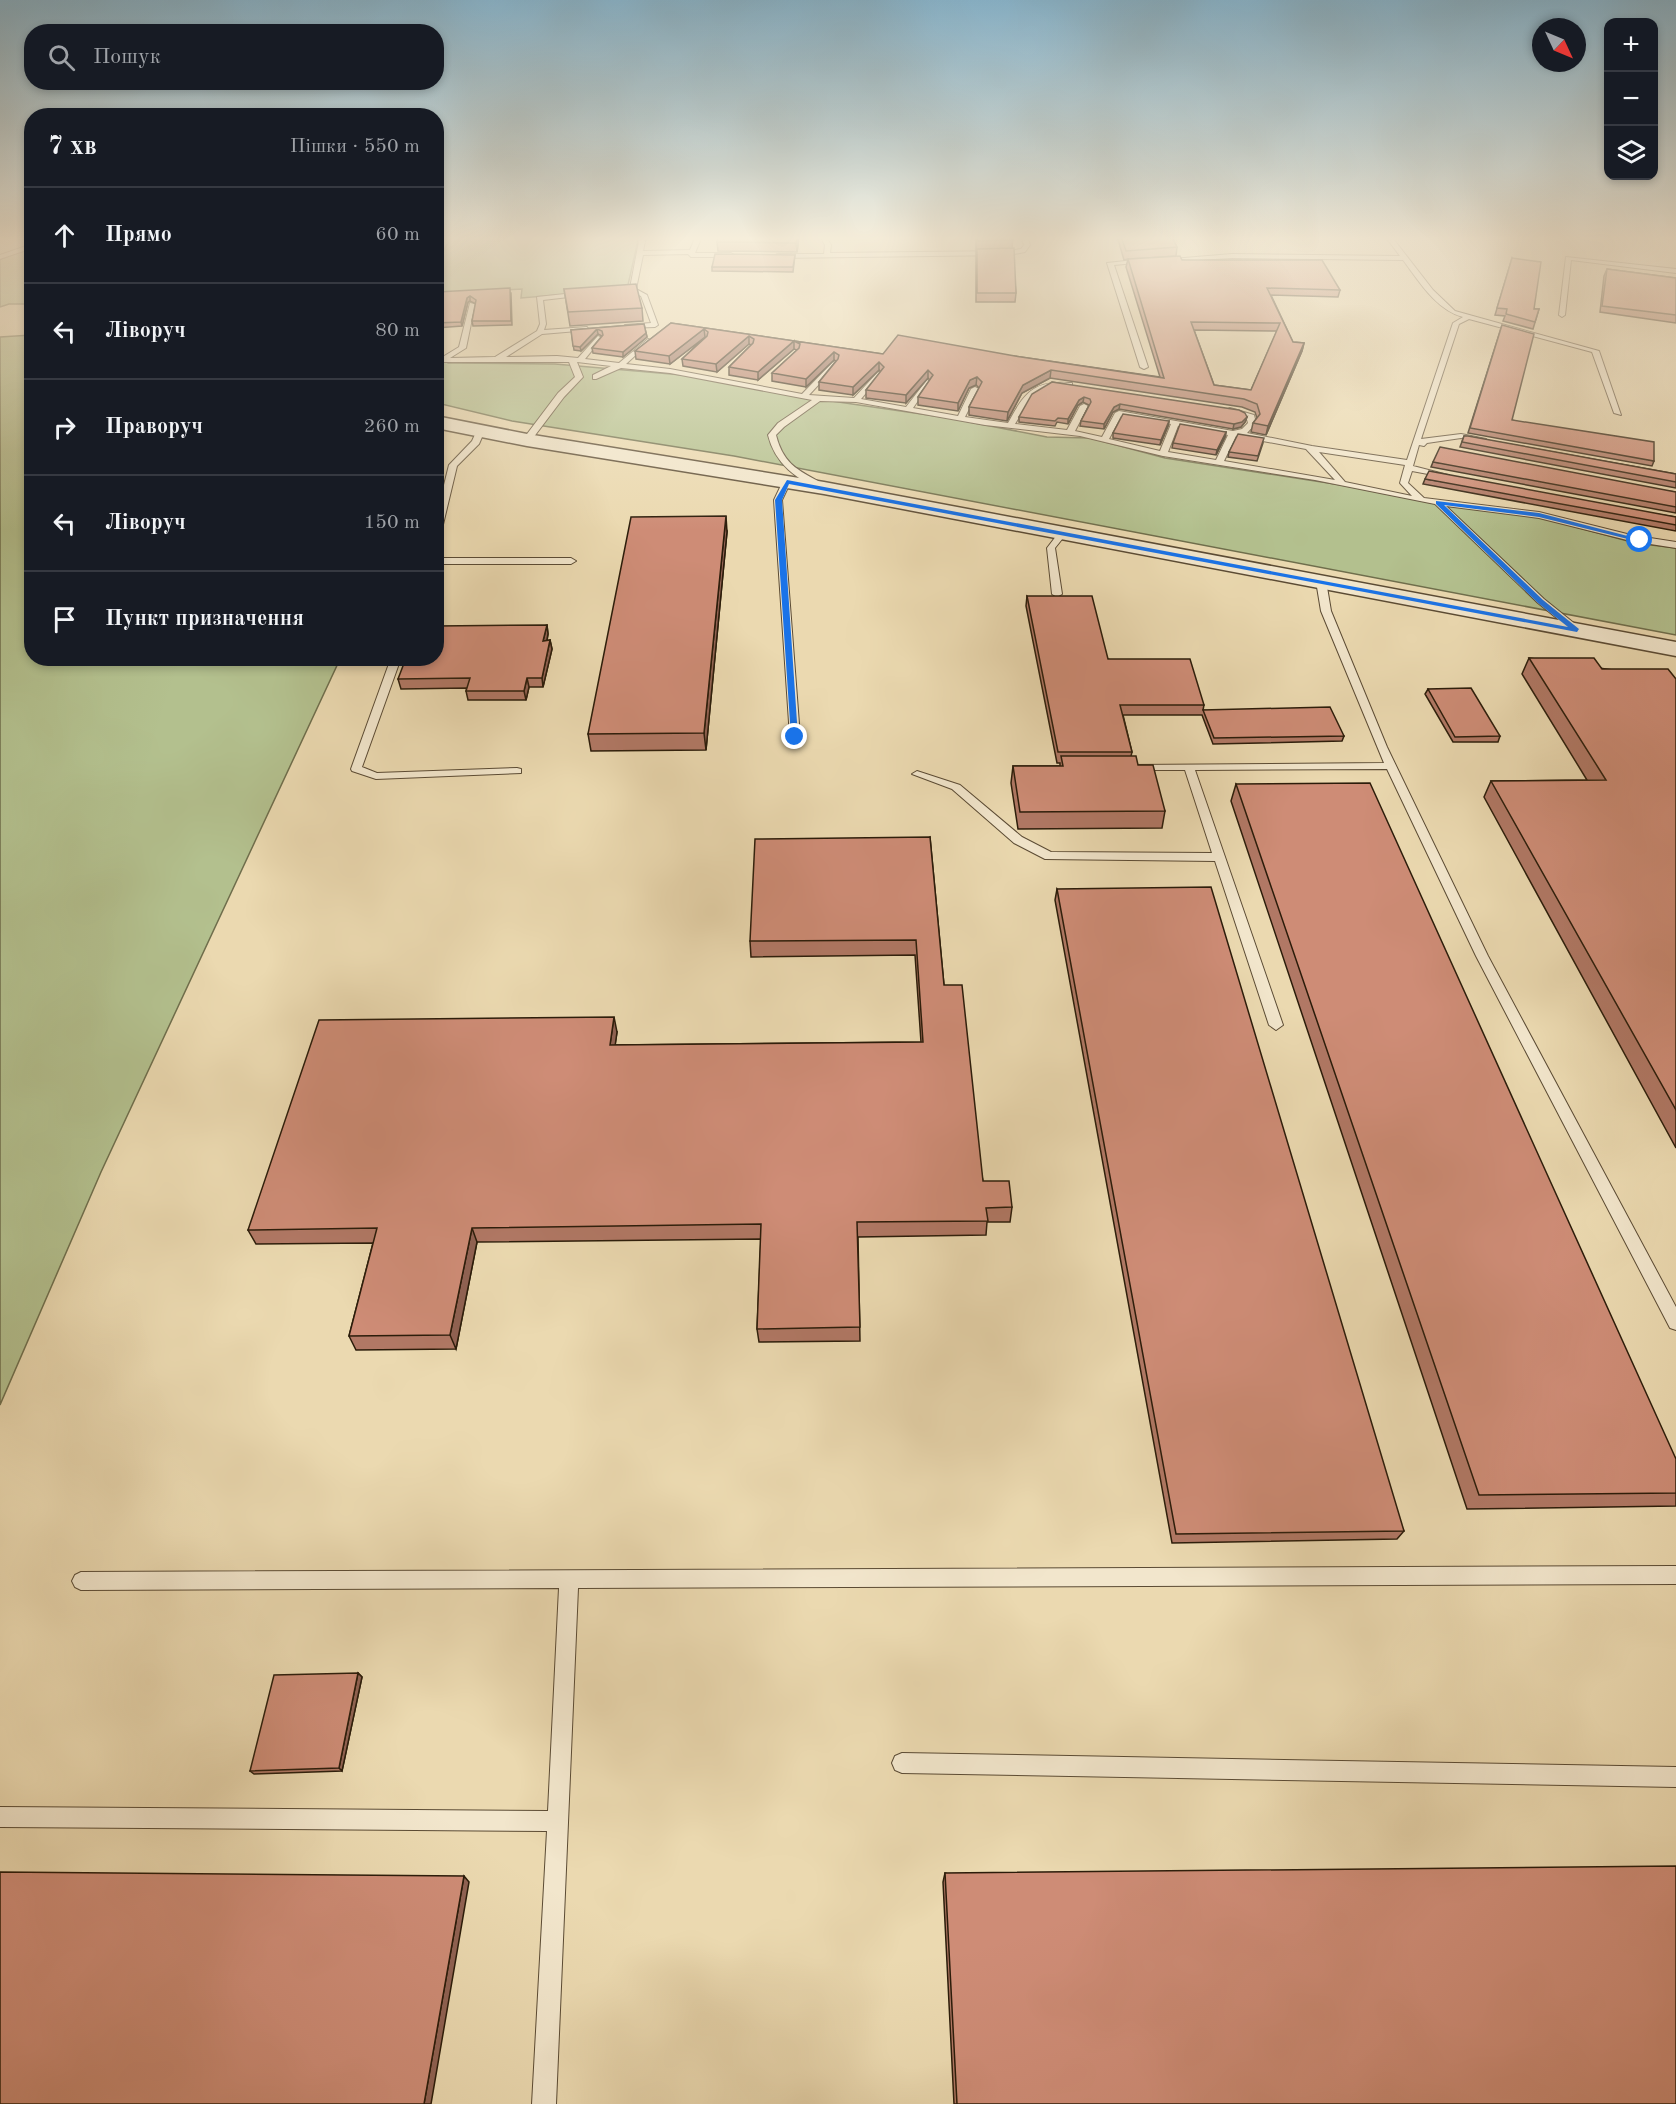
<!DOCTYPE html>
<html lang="uk">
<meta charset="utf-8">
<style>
body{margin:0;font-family:"Old Standard TT",serif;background:#242831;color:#f1f3f6}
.controls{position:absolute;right:18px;top:18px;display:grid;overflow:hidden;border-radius:12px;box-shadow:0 3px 9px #0003}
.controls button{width:54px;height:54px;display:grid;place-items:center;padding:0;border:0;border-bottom:2px solid #363941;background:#171b24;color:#f1f3f6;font:30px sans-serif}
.compass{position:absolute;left:1532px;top:18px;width:54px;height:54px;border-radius:50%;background:#171b24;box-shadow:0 3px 9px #0003;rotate:134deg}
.stop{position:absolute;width:18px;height:18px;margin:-14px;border:4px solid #1a73e8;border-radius:50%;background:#fff}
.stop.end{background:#1a73e8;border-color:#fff;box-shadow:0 2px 6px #0008}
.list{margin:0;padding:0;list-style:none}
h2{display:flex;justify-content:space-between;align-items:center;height:78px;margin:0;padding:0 24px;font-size:26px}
h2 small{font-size:20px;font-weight:400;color:#9ea1a6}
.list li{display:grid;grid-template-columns:39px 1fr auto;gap:18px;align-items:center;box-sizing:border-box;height:96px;padding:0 24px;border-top:2px solid #363941}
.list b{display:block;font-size:22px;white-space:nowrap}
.list em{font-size:20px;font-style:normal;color:#9ea1a6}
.icon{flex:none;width:33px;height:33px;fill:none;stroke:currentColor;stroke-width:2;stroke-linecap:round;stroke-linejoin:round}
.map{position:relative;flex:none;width:1676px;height:2104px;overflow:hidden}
.search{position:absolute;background:#171b24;box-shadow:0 3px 9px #0003;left:24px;top:24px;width:420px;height:66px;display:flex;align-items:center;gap:15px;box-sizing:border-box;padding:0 21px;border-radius:24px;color:#9ea1a6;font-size:22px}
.panel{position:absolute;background:#171b24;box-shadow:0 3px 9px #0003;left:24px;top:108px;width:420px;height:558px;border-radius:24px}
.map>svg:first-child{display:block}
</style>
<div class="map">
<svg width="1676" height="2104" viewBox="0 0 1676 2104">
<rect width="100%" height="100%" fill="#ebd9b0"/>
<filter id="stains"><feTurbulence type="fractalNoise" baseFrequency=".00333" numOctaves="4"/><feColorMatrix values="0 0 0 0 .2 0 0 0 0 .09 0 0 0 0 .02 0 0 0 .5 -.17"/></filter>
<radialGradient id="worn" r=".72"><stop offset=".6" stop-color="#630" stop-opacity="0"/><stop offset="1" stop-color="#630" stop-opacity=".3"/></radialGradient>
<path fill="#b3c08e" stroke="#6f6e4c" stroke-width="1.5" d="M490 236H639L628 285 617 290 521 298 522 289 437 293V263L451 237Z
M31 249V304H9L0 307V258Z
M31 335 32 658 340 659 101 1172 0 1405V337Z
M436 346 448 363 555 364 694 376 783 394 949 418 1047 437 1090 438 1165 458 1341 485 1448 506 1539 517 1635 543 1676 548V635L734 456 512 421 437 403Z"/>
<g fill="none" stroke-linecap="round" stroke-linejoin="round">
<g stroke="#5b4b34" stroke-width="2">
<path id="service" d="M640 236H646L643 251 690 250 696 236H702L695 253H731L734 255 731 257H691L688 254 643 255 636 289 647 295 658 325 655 327 627 328 625 325 651 323 641 296C633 292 622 294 618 291L630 288Z
M820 236H826L831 245 830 253 1009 251 1021 249 1024 245 1021 236H1027L1030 245 1025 252 1009 255 777 258 774 256 777 254H824L825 245Z
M1385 236H1391L1433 290 1455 311 1599 351 1621 415 1614 413 1592 352 1469 319 1459 324 1421 439 1461 434 1486 439 1482 441 1461 438 1427 443 1424 446 1419 445 1413 466 1448 475 1444 477 1412 471 1408 483 1424 498 1539 512 1631 535 1676 542V548L1631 541 1539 518 1446 506 1544 599 1580 628V632H1574L1538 603 1435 504 1315 480 1163 456 1080 436 985 425 856 402 820 401 784 427 776 435C784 467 801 471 827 486V490L824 491C797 480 775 464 768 435L778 423 812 400 670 373 621 368 596 379H593V375L611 366 577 362 583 377 564 397 530 442H524V438L558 393 575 377 569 362H436V358H441L459 347 470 303 475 304 466 348 450 358 495 357 537 331 540 324 537 297 584 292 586 295 543 300 546 324 544 330 587 327 589 330 542 334 506 357 557 356 578 358 598 336 602 338 585 359 619 363 648 339 650 340V342L626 364 670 369 802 394 833 362 837 364 836 366 809 395 854 398 878 372 882 374 861 399 906 407 927 380 931 382 913 408 958 416 971 389 975 387 979 389 965 417 1008 423C1024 394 1033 380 1069 383H1072V387L1057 386 1041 390 1029 401 1015 424 1067 430 1080 406 1084 404 1088 406 1075 431 1102 437 1115 413 1119 411 1233 431 1242 429 1248 423 1246 416 1227 412 1226 410 1230 408 1254 415 1256 423 1247 433 1312 446 1407 460 1453 323 1463 317C1436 310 1419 281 1403 260L1232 258 1163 262 1160 260 1232 254 1400 256ZM1121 416 1171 424 1160 451 1109 439ZM1178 426 1228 435 1216 460 1168 452ZM1236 436 1306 449 1335 480 1224 461ZM1319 452 1405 465 1400 483 1412 496 1345 482Z
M32 244V248L0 259V255Z
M1566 257 1676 269V273L1571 260 1565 315 1562 317 1559 315Z
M1144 259 1146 262 1114 265 1148 367 1144 369 1140 367 1107 263Z
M478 428 485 430 479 444 457 466 440 537 436 540V517L449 465 472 441Z
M784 479 791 481 782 500 800 737 795 740 790 737 774 500Z
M1063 530 1067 533 1055 548 1062 594 1057 597 1052 594 1047 548 1060 531Z
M436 558H571L576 561 571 564H436Z
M1321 578 1326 581 1331 611 1387 747 1488 956 1676 1307V1330L1670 1328 1476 956 1387 769 1195 770 1283 1025 1276 1030 1269 1025 1215 861 1045 859 1014 843 952 789 912 774 917 771 960 785 1022 837 1051 852 1212 853 1185 770H1136L1132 769V765L1384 763 1321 611 1316 581Z
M391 658H401L362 767 377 773 517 768 521 769V773L376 779 352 771 351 769Z
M1676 1566V1584L578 1588 556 2104H532L547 1831 0 1827V1807L548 1811 559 1588 81 1590 75 1587 72 1581 75 1575 81 1572Z
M902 1753 1676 1767V1787L902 1773 895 1770 892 1763 895 1756Z"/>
</g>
<g stroke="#5b4b34" stroke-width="3">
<path id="tertiary" d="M436 416 527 434 824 482 1676 642V656L824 494 527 446 436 428Z"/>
</g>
<use href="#service" fill="#f2e6cc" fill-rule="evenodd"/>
<use href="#tertiary" fill="#f2e6cc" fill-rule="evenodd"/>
</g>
<path fill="#b17865" stroke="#2b1c0a" stroke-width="1.5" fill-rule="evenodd" d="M719 236H799L797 252 718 251 717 242Z
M976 236H1013L1012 248 1016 293 1015 302H976Z
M1117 236H1171L1177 247 1176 256 1131 259 1182 260 1340 290 1338 297 1271 295 1293 342 1304 343 1302 351 1266 435 1251 432 1253 423 1257 418 1255 412 1242 407 1050 378 1022 393 1007 421 969 415V407L979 388 976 385 969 388 958 411 918 405V397L930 380 928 378 906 403 866 398V390L881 372 879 370 853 395 819 390V382L836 361 834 360 806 387 772 381V373L797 350 794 349 758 380 729 375V367L751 345 749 344 717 372 683 366 682 359 705 337 670 364 636 359 635 351 671 323 883 354 1015 356 1160 377 1126 267 1128 259 1124 260ZM1194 330 1277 331 1251 390 1214 385Z
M795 255 793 272 712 271V267Z
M1512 258 1534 309H1539L1533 329 1503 321 1505 316 1495 315Z
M1607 269 1676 278V323L1600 312 1604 276Z
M564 289 642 308 643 321 570 326Z
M437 292 511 293 512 325 473 326 472 321 476 304 470 301 468 302 462 326 436 328Z
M644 324 647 337 623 357 593 353 592 348 602 336 598 334 581 351 574 350 571 330Z
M1502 325 1512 420 1654 461 1652 466 1468 433Z
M1052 382 1247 417 1245 422 1241 427 1233 429 1119 409 1113 412 1104 429 1080 426 1081 421 1089 405 1083 402 1078 405 1068 424 1057 422 1055 426 1019 422V417Z
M1169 421 1168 426 1160 445 1113 438V433Z
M1226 432 1225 437 1216 455 1172 448 1173 443Z
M1464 436 1676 474V488L1460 447Z
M1263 443 1257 461 1228 457 1229 452Z
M1433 462 1676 492V513L1431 467Z
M1425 479 1676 517V531L1423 484Z
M727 532 706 750 591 751 588 734Z
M1027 596 1108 659 1204 705 1203 710 1344 736 1342 741 1213 744 1202 715H1123L1132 752 1131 756 1138 765 1165 811 1162 828 1018 829 1011 783 1013 766H1060V763H1057L1026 606Z
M547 625 548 634 547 641 550 640 552 649 543 687H529L526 700H468L466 691 467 688 401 689 398 679Z
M1529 658 1676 679V1148L1484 797 1491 781 1587 780 1522 674Z
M1428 689 1500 736 1498 742H1453L1425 694Z
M1236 784 1676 1459V1506L1467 1509 1231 801Z
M930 837 944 985 983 1181 1012 1207 1010 1222H987L986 1235 858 1237 860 1341 759 1342 757 1329 761 1239 477 1242 456 1349 356 1350 349 1336 373 1243 256 1244 248 1230 617 1032 615 1045 921 1042 915 955 751 957 750 941Z
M1057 889 1404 1531 1397 1539 1172 1543 1055 900Z
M358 1673 362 1677 342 1771 254 1774 250 1771Z
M945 1873 1676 2104H954L943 1882Z"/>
<path fill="#906253" stroke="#2b1c0a" stroke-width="1.5" d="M798 236H799L797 252 796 243Z
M470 296V301L468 302 462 326 461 322 467 298Z
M597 329 598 334 581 351 580 347Z
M704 329 705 337 670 364 669 356Z
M646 333 647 337 623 357V352Z
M749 336V344L717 372 716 364Z
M794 341V349L758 380V372Z
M1304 343 1302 351 1266 435 1268 426Z
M834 352V360L806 387V379Z
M879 362V370L853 395V387Z
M928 370V378L906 403V395Z
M1051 370 1050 378 1022 393 1007 421 1008 412 1023 385Z
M977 377 976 385 969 388 958 411V403L970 380Z
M1084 397 1083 402 1078 405 1068 424V419L1079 400Z
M1120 404 1119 409 1113 412 1104 429V424L1114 407Z
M1247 417 1245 422 1241 427 1233 429 1234 424Z
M1169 421 1168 426 1160 445 1161 440Z
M1226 432 1225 437 1216 455 1217 450Z
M726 516 727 532 706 750 704 733Z
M547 625 548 634 545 650 543 641Z
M550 640 552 649 543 687 542 678Z
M527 678 529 687 526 700 524 691Z
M614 1017 617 1032 613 1061 610 1045Z
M472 1228 477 1242 456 1349 450 1335Z
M358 1673 362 1677 342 1771 339 1768Z
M464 1876 469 1882 431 2104H424Z"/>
<path fill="#ce8c76" stroke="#2b1c0a" stroke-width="1.5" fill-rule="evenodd" d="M719 236H798L796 243 717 242Z
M977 236H1013V240L977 241Z
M1121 236H1171L1177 247 1126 251Z
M1014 248 1016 293H977V249Z
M715 254 795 255 793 267H712Z
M1180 256 1182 260H1322L1340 290 1267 288 1293 342 1304 343 1268 426 1253 423 1260 414 1257 404 1244 399 1051 370 1023 385 1008 412 969 407 982 382 977 377 970 380 958 403 918 397 933 375 928 370 906 395 866 390 884 367 879 362 853 387 819 382 838 359 839 355 834 352 806 379 772 373 799 348 800 344 794 341 758 372 729 367 753 343 754 339 749 336 716 364 682 359 707 336 708 332 704 329 669 356 635 351 671 323 883 354 898 335 1015 356 1164 378 1128 259ZM1191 322 1280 323 1251 390 1214 385Z
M1512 258 1541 262 1534 309H1539L1535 322 1506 314 1507 309 1497 308Z
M1607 269 1676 278V315L1602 306Z
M636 284 642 308 568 312 564 289Z
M510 288 511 321H472L476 300 470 296 467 298 461 322 436 323 437 292Z
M644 324 646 333 623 352 592 348 603 335 602 331 597 329 580 347 573 346 571 330Z
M1502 325 1534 334 1512 420 1654 442V461L1470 428Z
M1052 382 1239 410 1245 413 1247 417 1242 422 1234 424 1120 404 1114 407 1104 424 1081 421 1091 402 1090 399 1084 397 1079 400 1068 419 1058 418 1055 421 1019 417 1032 394Z
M1123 414 1169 421 1161 440 1113 433Z
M1180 424 1226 432 1217 450 1173 443Z
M1238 434 1264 438 1258 456 1229 452Z
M1464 436H1468L1676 474V482L1462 442Z
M1440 447 1676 492V507L1433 462Z
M1429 471 1676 517V525L1425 479Z
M726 516 704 733 588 734 631 517Z
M1027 596H1092L1108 659H1190L1204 705H1120L1132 752H1058Z
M547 625 543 641 550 640 542 678H527L524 691H466L470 678 398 679 406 658H436V626Z
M1529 658H1594L1602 669H1668L1676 679V1110L1491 781 1606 780Z
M1471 688 1500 736 1455 737 1428 689Z
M1330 707 1344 736 1214 738 1203 710Z
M1061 756H1136L1138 765H1153L1165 811 1020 812 1013 766H1063Z
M1370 783 1676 1459V1493L1479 1495 1236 784Z
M930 837 944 985H962L983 1181H1009L1012 1207 986 1208 988 1221 857 1222 860 1327 757 1329 761 1224 472 1228 450 1335 349 1336 377 1228 248 1230 319 1020 614 1017 610 1045 923 1042 916 940 750 941 755 839Z
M1211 887 1404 1531 1176 1534 1057 889Z
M358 1673 339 1768 250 1771 274 1675Z
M1676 1866V2104H957L945 1873Z
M0 1872 464 1876 424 2104H0Z"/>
<linearGradient id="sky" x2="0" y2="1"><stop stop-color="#88b6cf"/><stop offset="0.45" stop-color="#f6eedb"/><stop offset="1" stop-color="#f6eedb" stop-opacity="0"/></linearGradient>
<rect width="1676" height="530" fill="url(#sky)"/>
<path fill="#1a73e8" d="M787 480 1568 627 1538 603 1436 504V501L1539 513 1643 540 1640 542 1539 517 1444 505 1543 600 1579 629 1577 632 789 484 782 500 798 737 795 739 791 737 775 500Z"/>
<rect width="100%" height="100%" filter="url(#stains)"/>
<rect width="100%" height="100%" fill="url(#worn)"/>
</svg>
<div class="controls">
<button>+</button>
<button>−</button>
<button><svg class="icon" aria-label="layers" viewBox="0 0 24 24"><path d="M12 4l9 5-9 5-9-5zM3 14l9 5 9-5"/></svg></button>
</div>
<svg class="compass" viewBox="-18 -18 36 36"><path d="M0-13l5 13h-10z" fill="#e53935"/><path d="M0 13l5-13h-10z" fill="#9ea1a6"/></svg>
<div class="stop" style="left:1640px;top:540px"></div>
<div class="stop end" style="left:795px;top:737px"></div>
<div class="search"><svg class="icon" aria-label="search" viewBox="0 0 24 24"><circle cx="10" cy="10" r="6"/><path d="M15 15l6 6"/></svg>Пошук</div>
<section class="panel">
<h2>7 хв<small>Пішки · 550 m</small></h2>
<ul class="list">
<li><svg class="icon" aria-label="ahead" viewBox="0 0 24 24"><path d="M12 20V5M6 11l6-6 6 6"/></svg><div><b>Прямо</b></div><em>60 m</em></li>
<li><svg class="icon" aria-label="left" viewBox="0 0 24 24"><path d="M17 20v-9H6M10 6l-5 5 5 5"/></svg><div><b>Ліворуч</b></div><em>80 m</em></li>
<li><svg class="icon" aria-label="right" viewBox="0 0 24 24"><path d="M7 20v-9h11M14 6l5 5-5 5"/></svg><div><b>Праворуч</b></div><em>260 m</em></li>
<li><svg class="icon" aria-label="left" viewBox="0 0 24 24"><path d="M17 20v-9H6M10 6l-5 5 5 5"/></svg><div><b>Ліворуч</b></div><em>150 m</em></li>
<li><svg class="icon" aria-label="arrive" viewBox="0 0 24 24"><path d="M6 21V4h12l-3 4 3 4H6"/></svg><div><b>Пункт призначення</b></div></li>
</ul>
</section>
</div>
